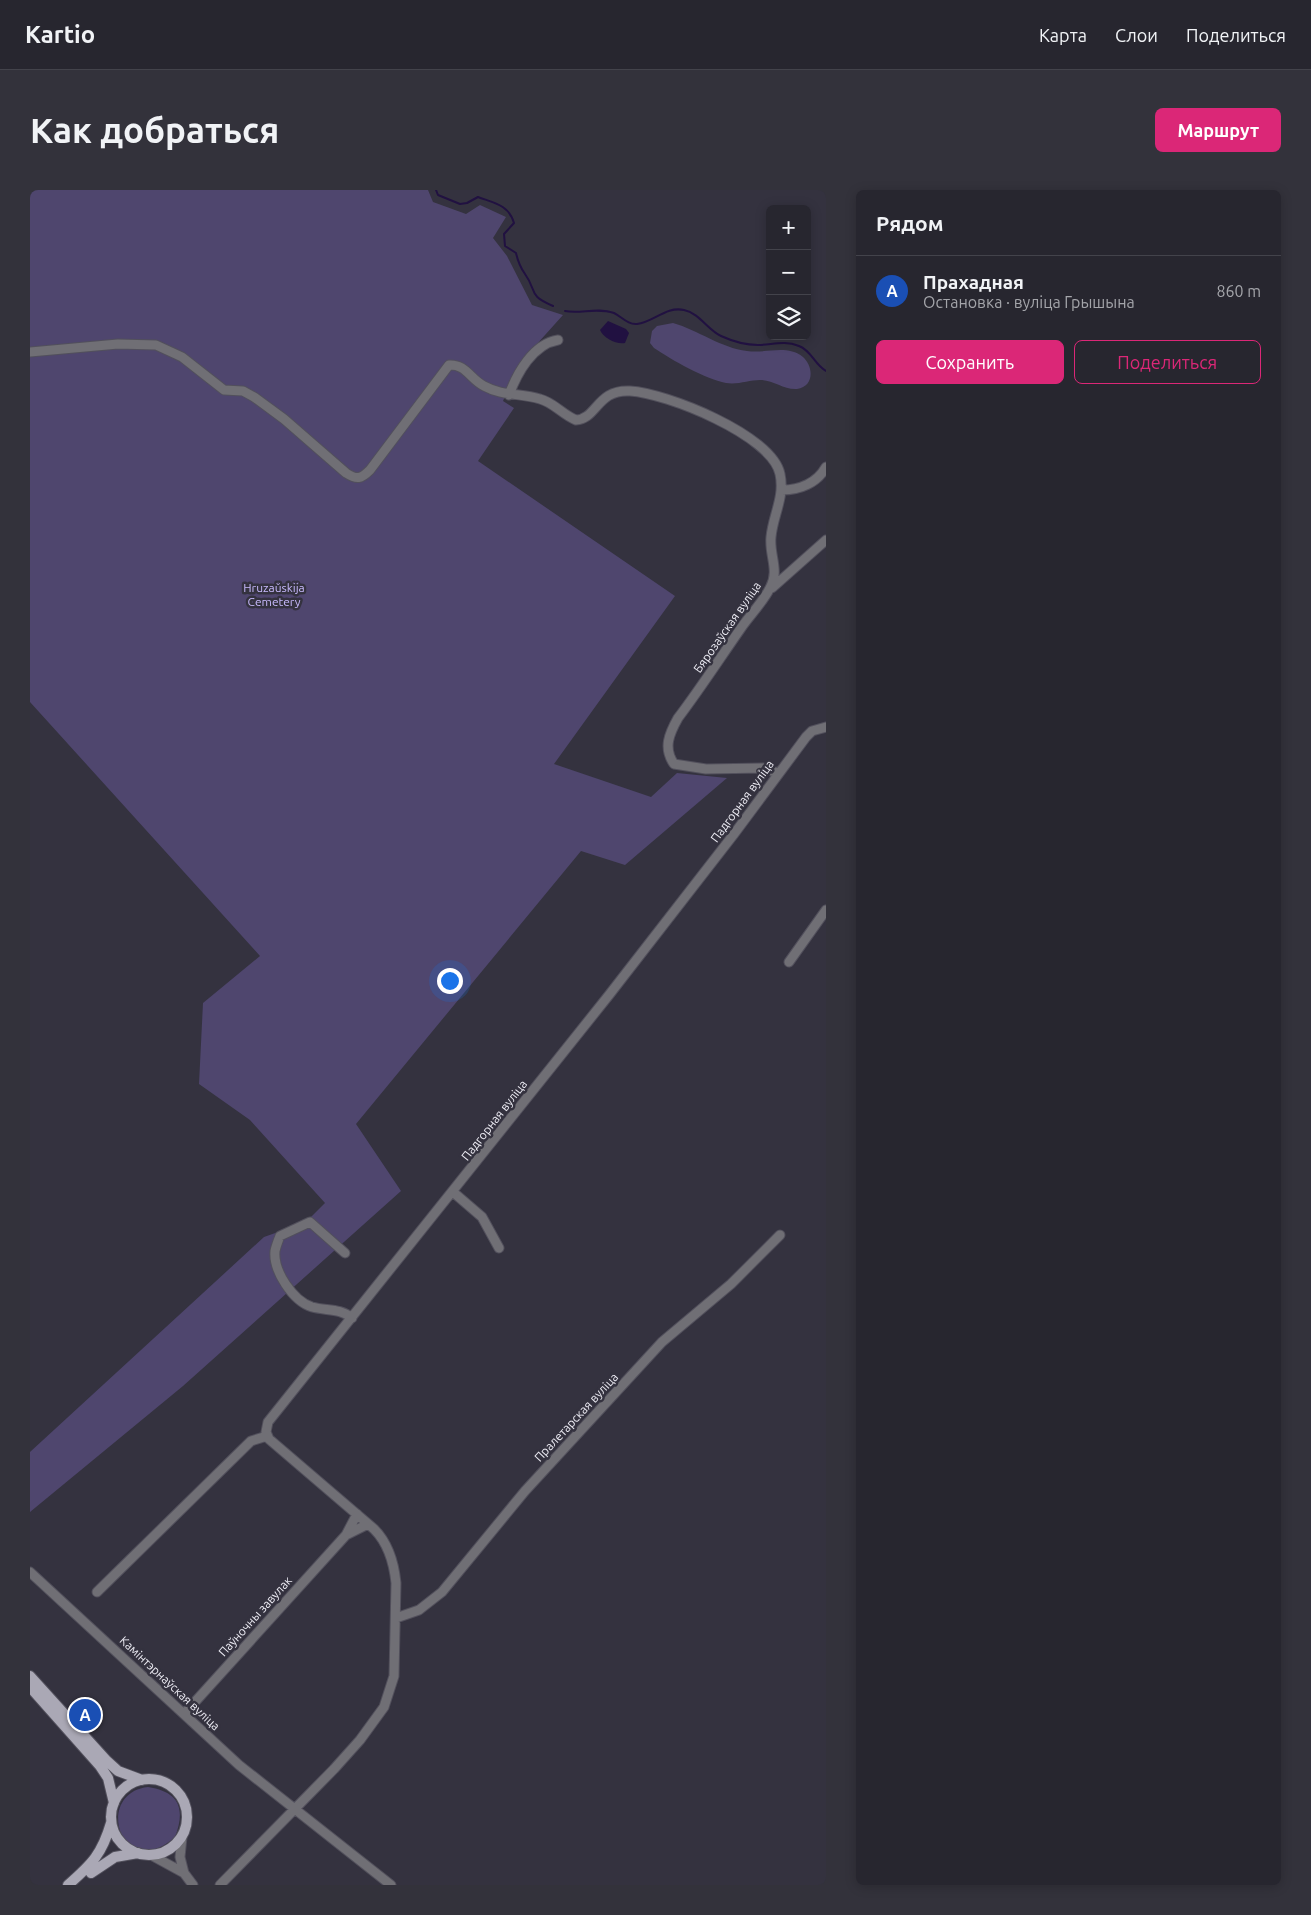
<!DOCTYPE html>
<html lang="ru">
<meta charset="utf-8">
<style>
body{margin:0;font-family:Ubuntu,sans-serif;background:#33323b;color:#f1f3f6}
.controls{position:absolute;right:15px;top:15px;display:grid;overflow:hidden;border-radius:8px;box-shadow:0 2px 12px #0003}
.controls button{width:45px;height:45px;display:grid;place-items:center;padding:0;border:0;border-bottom:1px solid #43434b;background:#27262f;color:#f1f3f6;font:25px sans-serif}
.you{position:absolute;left:419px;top:790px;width:18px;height:18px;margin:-12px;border:4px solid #fff;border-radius:50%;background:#1a73e8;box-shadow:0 0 0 8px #1a73e833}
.badge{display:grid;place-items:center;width:32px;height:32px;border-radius:50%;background:#db2777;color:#fff;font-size:16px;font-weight:700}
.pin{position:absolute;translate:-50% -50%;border:2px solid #fff;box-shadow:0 1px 5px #0006}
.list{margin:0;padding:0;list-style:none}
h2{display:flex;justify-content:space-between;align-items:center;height:65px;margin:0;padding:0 20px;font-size:21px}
h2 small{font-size:16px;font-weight:400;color:#a4a5aa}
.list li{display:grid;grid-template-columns:32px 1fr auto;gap:15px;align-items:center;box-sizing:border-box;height:70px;padding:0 20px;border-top:1px solid #43434b}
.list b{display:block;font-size:19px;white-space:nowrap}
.list p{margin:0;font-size:16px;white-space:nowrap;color:#a4a5aa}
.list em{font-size:16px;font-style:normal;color:#a4a5aa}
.actions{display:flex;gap:10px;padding:15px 20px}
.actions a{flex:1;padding:11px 0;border:1px solid #db2777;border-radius:8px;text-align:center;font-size:18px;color:#db2777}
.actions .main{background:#db2777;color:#fff}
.icon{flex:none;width:28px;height:28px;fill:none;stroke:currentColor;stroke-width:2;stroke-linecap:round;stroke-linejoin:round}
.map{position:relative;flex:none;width:796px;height:1695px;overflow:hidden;border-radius:8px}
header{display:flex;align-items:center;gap:30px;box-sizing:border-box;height:70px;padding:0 25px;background:#27262f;border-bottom:1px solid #43434b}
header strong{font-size:24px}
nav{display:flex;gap:28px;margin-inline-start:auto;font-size:18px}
.intro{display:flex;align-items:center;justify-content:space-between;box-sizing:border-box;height:120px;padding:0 30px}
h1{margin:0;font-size:35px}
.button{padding:12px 22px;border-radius:8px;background:#db2777;color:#fff;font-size:18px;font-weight:700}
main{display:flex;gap:30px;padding:0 30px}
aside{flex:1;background:#27262f;border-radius:8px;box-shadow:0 2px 12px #0003}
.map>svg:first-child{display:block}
</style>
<header>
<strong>Kartio</strong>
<nav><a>Карта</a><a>Слои</a><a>Поделиться</a></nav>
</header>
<div class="intro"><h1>Как добраться</h1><a class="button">Маршрут</a></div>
<main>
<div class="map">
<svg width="796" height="1695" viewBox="0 0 796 1695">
<rect width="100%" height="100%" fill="#34323f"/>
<path fill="#4f466e" d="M0 0H398L403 12 436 24 450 15 476 27 463 48 477 66 502 115 533 125 489 174 473 211 484 218 448 271 645 406 524 574 621 607 647 583 697 588 595 675 551 661 326 934 371 1001 153 1196 0 1322V1262L234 1047 276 1032 295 1013 220 930 169 894 173 813 230 766 0 512Z
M643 133C668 140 691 158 717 161 735 164 757 154 773 167 784 177 784 197 767 199 754 200 743 190 730 190 719 190 708 195 696 193 675 189 642 170 624 158L620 153 622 141 627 136Z
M118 1597C149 1602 156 1618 145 1647 91 1695 63 1603 118 1597Z"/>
<path fill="#211141" d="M578 131 596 139 599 143 595 153C587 155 573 148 570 140Z"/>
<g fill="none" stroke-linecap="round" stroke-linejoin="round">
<path stroke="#211141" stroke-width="2" d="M406 0 408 5 430 14 437 13 448 7C464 13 479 15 484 33L474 44 475 56 486 63C488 72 490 77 495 84 508 102 497 105 523 116
M535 121C551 124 567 117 584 123 592 127 598 135 607 134 624 132 636 116 654 120 669 123 678 140 691 146 702 151 716 155 728 155 742 155 754 150 769 156 782 161 784 174 796 181"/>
<g stroke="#52505c" stroke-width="11">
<path id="minor" d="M0 162 88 154 126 155 152 167 194 200 213 201 224 207 254 229 316 283C327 290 331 289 340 280L419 175C436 174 440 189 454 196 472 206 491 203 510 209 523 212 533 225 546 230 567 229 567 199 600 201 636 203 742 245 750 284 755 307 743 325 741 347 739 366 750 380 740 398 733 412 720 425 711 438 690 468 670 499 648 528 639 544 633 558 644 574L676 579 733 578 748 583
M479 205C487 183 503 154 528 150
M752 300C770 300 787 293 796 277
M742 398 796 350
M759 772 796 720
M423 1002 452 1027 469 1058
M315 1063 280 1032 250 1046C248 1051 246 1056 245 1061 243 1081 263 1111 282 1117 297 1121 310 1118 322 1128
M316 1345 327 1324
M0 1382 209 1575 361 1695
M67 1402 221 1251 237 1246
M366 1428 389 1420 412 1402 495 1301 632 1152 701 1094 750 1045
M154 1524 316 1345 338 1334
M152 1647 150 1667 154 1683
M121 1665 154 1683 163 1695
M190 1695 304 1579 330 1550 354 1517 364 1486 366 1393C364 1373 359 1354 344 1339L239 1249 236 1242 238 1232 579 805 704 644 776 547 782 541 796 537"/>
</g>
<g stroke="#52505c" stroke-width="12">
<path id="major" d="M0 1486 77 1571 88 1581 112 1590
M0 1497 70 1576 78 1588 84 1613
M81 1627a38 38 0 1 1 76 0a38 38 0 1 1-76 0Z
M61 1683 85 1667 108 1663
M38 1695C62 1674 72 1664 81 1633"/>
</g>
<use href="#minor" stroke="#706f75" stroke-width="9"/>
<use href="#major" stroke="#aaa8b5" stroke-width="10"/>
</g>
<g text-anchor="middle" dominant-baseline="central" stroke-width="5" stroke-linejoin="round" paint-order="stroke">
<g font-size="12" fill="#c8bafd" stroke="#34323f">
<text x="244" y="397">Hruzaŭskija<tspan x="244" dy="14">Cemetery</tspan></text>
</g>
<g font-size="12" fill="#efeef6" stroke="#34323f">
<text transform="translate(697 437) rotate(-55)">Бярозаўская вуліца</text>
<text transform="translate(712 611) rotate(-54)">Падгорная вуліца</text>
<text transform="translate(464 930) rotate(-52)">Падгорная вуліца</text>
<text transform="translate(546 1227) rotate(-47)">Пралетарская вуліца</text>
<text transform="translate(225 1426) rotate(-48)">Паўночны завулак</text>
<text transform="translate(140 1493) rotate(43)">Камінтэрнаўская вуліца</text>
</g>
</g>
</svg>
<div class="controls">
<button>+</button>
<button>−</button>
<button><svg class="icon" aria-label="layers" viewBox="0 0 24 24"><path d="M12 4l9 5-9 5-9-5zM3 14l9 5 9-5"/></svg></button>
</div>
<div class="you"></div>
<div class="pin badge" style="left:55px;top:1525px;background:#1a4fb4">A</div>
</div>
<aside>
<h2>Рядом<small></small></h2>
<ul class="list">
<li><span class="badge" style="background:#1a4fb4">A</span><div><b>Прахадная</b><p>Остановка · вуліца Грышына</p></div><em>860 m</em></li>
</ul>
<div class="actions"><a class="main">Сохранить</a><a>Поделиться</a></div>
</aside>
</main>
